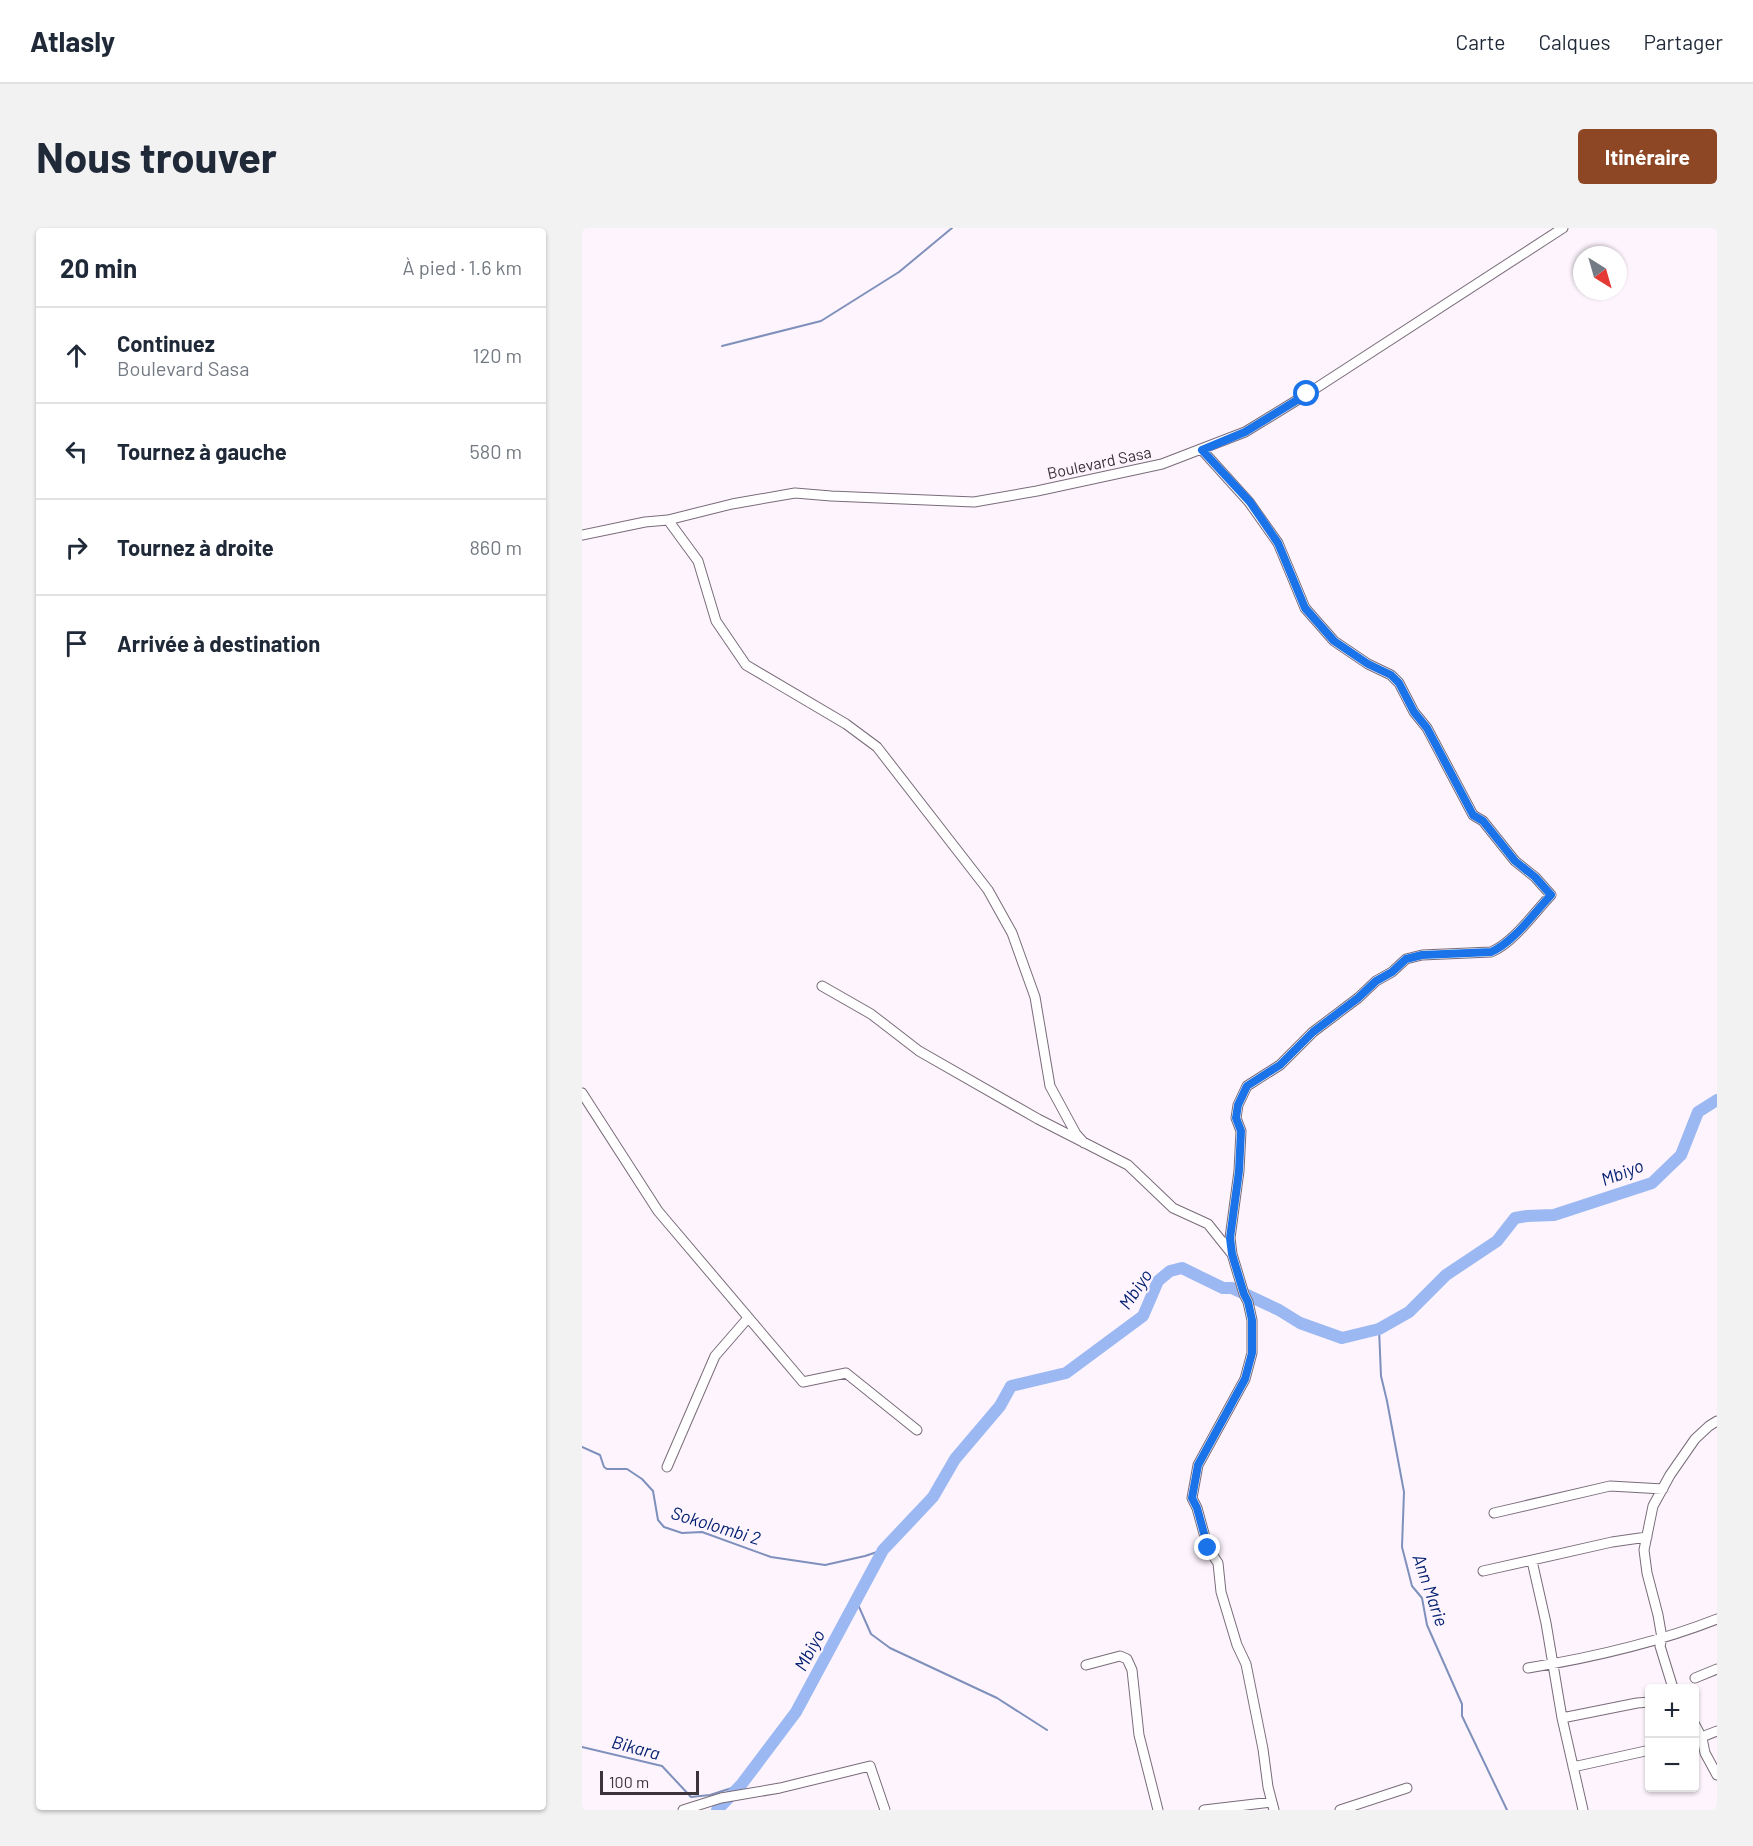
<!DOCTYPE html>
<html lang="fr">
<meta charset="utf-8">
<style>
body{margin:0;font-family:Barlow,sans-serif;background:#f2f2f3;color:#1f2937}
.controls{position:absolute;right:18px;bottom:18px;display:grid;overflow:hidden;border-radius:6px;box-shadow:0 2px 4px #0004}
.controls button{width:54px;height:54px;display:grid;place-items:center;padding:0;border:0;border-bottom:2px solid #e0e1e3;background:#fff;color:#1f2937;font:30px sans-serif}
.compass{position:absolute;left:991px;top:18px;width:54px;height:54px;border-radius:50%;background:#fff;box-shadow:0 2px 4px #0004;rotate:143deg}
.scale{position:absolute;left:18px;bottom:15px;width:99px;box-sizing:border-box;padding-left:6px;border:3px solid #3a343a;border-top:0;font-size:16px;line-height:21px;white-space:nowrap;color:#3a343a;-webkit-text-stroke:4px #fdf4fd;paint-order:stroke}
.stop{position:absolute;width:18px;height:18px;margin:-14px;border:4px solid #1a73e8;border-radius:50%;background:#fff}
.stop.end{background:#1a73e8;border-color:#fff;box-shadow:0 2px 6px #0008}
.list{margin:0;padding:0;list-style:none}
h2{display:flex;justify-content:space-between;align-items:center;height:78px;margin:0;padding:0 24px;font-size:26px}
h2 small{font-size:20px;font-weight:400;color:#747a83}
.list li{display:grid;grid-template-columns:39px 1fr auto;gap:18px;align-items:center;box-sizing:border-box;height:96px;padding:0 24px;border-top:2px solid #e0e1e3}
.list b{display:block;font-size:22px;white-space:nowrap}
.list p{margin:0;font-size:20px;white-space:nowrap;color:#747a83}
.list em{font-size:20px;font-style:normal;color:#747a83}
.icon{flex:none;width:33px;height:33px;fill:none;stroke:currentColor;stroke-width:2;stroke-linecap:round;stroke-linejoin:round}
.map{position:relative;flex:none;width:1135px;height:1582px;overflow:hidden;border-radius:6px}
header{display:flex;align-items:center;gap:36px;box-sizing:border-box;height:84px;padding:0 30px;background:#fff;border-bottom:2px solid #e0e1e3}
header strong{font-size:28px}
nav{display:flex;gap:33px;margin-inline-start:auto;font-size:21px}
.intro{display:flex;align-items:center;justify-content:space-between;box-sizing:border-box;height:144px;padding:0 36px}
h1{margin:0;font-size:42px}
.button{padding:15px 27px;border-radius:6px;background:#8e4724;color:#fff;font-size:21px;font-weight:700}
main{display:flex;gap:36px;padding:0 36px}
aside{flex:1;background:#fff;border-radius:6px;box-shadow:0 2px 4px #0004}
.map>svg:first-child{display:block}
</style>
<header>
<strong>Atlasly</strong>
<nav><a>Carte</a><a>Calques</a><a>Partager</a></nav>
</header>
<div class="intro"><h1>Nous trouver</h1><a class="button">Itinéraire</a></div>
<main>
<aside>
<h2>20 min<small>À pied · 1.6 km</small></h2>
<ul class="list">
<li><svg class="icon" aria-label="ahead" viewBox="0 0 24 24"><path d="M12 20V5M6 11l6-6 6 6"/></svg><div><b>Continuez</b><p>Boulevard Sasa</p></div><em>120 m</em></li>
<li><svg class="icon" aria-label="left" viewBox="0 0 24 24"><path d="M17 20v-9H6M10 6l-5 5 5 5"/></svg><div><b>Tournez à gauche</b></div><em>580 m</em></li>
<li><svg class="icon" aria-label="right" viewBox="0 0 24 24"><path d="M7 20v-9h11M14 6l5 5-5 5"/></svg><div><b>Tournez à droite</b></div><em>860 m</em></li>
<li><svg class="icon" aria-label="arrive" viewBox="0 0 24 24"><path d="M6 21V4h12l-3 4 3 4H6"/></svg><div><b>Arrivée à destination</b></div></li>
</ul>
</aside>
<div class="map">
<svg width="1135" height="1582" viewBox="0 0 1135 1582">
<rect width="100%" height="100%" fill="#fdf4fd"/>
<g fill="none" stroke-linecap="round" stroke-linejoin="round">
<path stroke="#7e90bb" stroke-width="2" d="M140 118 239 93 317 44 370 0
M797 1101 799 1148 805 1173 822 1264 820 1319 830 1358 840 1370 845 1397 880 1476V1488L925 1582
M0 1219 18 1227 22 1239 25 1241H45L60 1251 71 1263 76 1292 82 1299 100 1305 120 1304 189 1329 243 1337 283 1328 301 1322
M274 1372 289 1406 308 1420 415 1470 465 1502
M0 1519 80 1538 109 1569 128 1567 159 1557"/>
<path stroke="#9bb8f2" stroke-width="12" d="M135 1582 159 1557 214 1484 301 1322 351 1269 373 1231 418 1178 429 1158 484 1145 561 1088 576 1053 588 1043 600 1040 641 1060H650L697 1082 718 1095 760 1110 797 1101 827 1084 864 1047 915 1013 933 990 945 988 972 987 1070 955 1099 927 1116 884 1135 872"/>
<g stroke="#796c7a" stroke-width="11">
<path id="minor" d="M620 222 667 274 696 315 723 380 752 413 786 436 809 447 817 455 832 484 845 500 891 587 901 593 933 633 953 649 969 667C952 685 931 715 909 724L840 727 824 731 810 744 794 753 776 770 731 804 698 837 665 858 656 877 654 890 659 903 657 943 648 1010 650 1026 662 1066 666 1074 670 1092V1125L663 1151 616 1237 610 1270 615 1280 626 1320 636 1335 639 1364 655 1417 664 1436 681 1521 686 1559 692 1582
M86 292 116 333 134 393 164 437 264 496 295 519 406 662 430 705 453 769 468 858 494 906 502 915
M0 307 63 294 86 292 150 276 213 265 249 268 392 274 455 263 580 236 663 204 725 166 981 0
M240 758 289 786 337 823 456 891 546 937 591 980 626 996 650 1026
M0 865 76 983 221 1154 264 1145 335 1202
M85 1239 133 1128 166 1090
M912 1285 1028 1258 1081 1261
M950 1333 964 1395 980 1490 1001 1582
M901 1343 1030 1314 1065 1309
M504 1437 538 1428 545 1431 550 1442 557 1507 576 1582
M946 1440C1007 1430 1077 1414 1135 1391
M1113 1450 1135 1441
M1091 1460 1078 1418 1080 1410 1076 1387 1065 1345 1062 1322 1071 1278 1088 1247 1113 1211 1127 1198 1135 1193
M980 1490 1055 1475 1068 1474
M1112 1495 1120 1510 1123 1525 1135 1547
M1112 1512 1135 1503
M991 1539 1068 1522
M101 1582 139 1570 198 1560 288 1538 303 1582
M622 1582 690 1574
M758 1582 825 1560"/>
</g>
<use href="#minor" stroke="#fff" stroke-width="9"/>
</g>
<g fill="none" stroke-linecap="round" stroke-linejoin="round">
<path stroke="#1a73e8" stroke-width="8" d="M626 1320 615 1280 610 1270 616 1237 663 1151 670 1125V1092L666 1074 662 1066 650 1026 648 1010 657 943 659 903 654 890 656 877 665 858 698 837 731 804 776 770 794 753 810 744 824 731 840 727 909 724C931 715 952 685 969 667L953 649 933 633 901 593 891 587 845 500 832 484 817 455 809 447 786 436 752 413 723 380 696 315 668 274 620 222 663 204 725 166"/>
</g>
<g text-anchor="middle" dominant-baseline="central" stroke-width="4.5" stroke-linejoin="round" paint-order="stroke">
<g font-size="16" fill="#3a343a" stroke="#fdf4fd">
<text transform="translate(517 234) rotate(-12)">Boulevard Sasa</text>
</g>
<g font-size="18" font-style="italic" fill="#052272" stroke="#fdf4fd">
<text transform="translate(1040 944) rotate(-21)">Mbiyo</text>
<text transform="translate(553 1061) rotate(-56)">Mbiyo</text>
<text transform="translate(134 1297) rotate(17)">Sokolombi 2</text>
<text transform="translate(849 1362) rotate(71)">Ann Marie</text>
<text transform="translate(227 1422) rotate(-62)">Mbiyo</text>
<text transform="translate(54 1519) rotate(15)">Bikara</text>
</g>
</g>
</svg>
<div class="controls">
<button>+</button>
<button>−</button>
</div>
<svg class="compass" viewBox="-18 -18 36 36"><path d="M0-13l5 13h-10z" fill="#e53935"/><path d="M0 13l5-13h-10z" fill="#747a83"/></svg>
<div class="scale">100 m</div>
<div class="stop" style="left:725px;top:166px"></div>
<div class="stop end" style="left:626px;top:1320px"></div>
</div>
</main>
